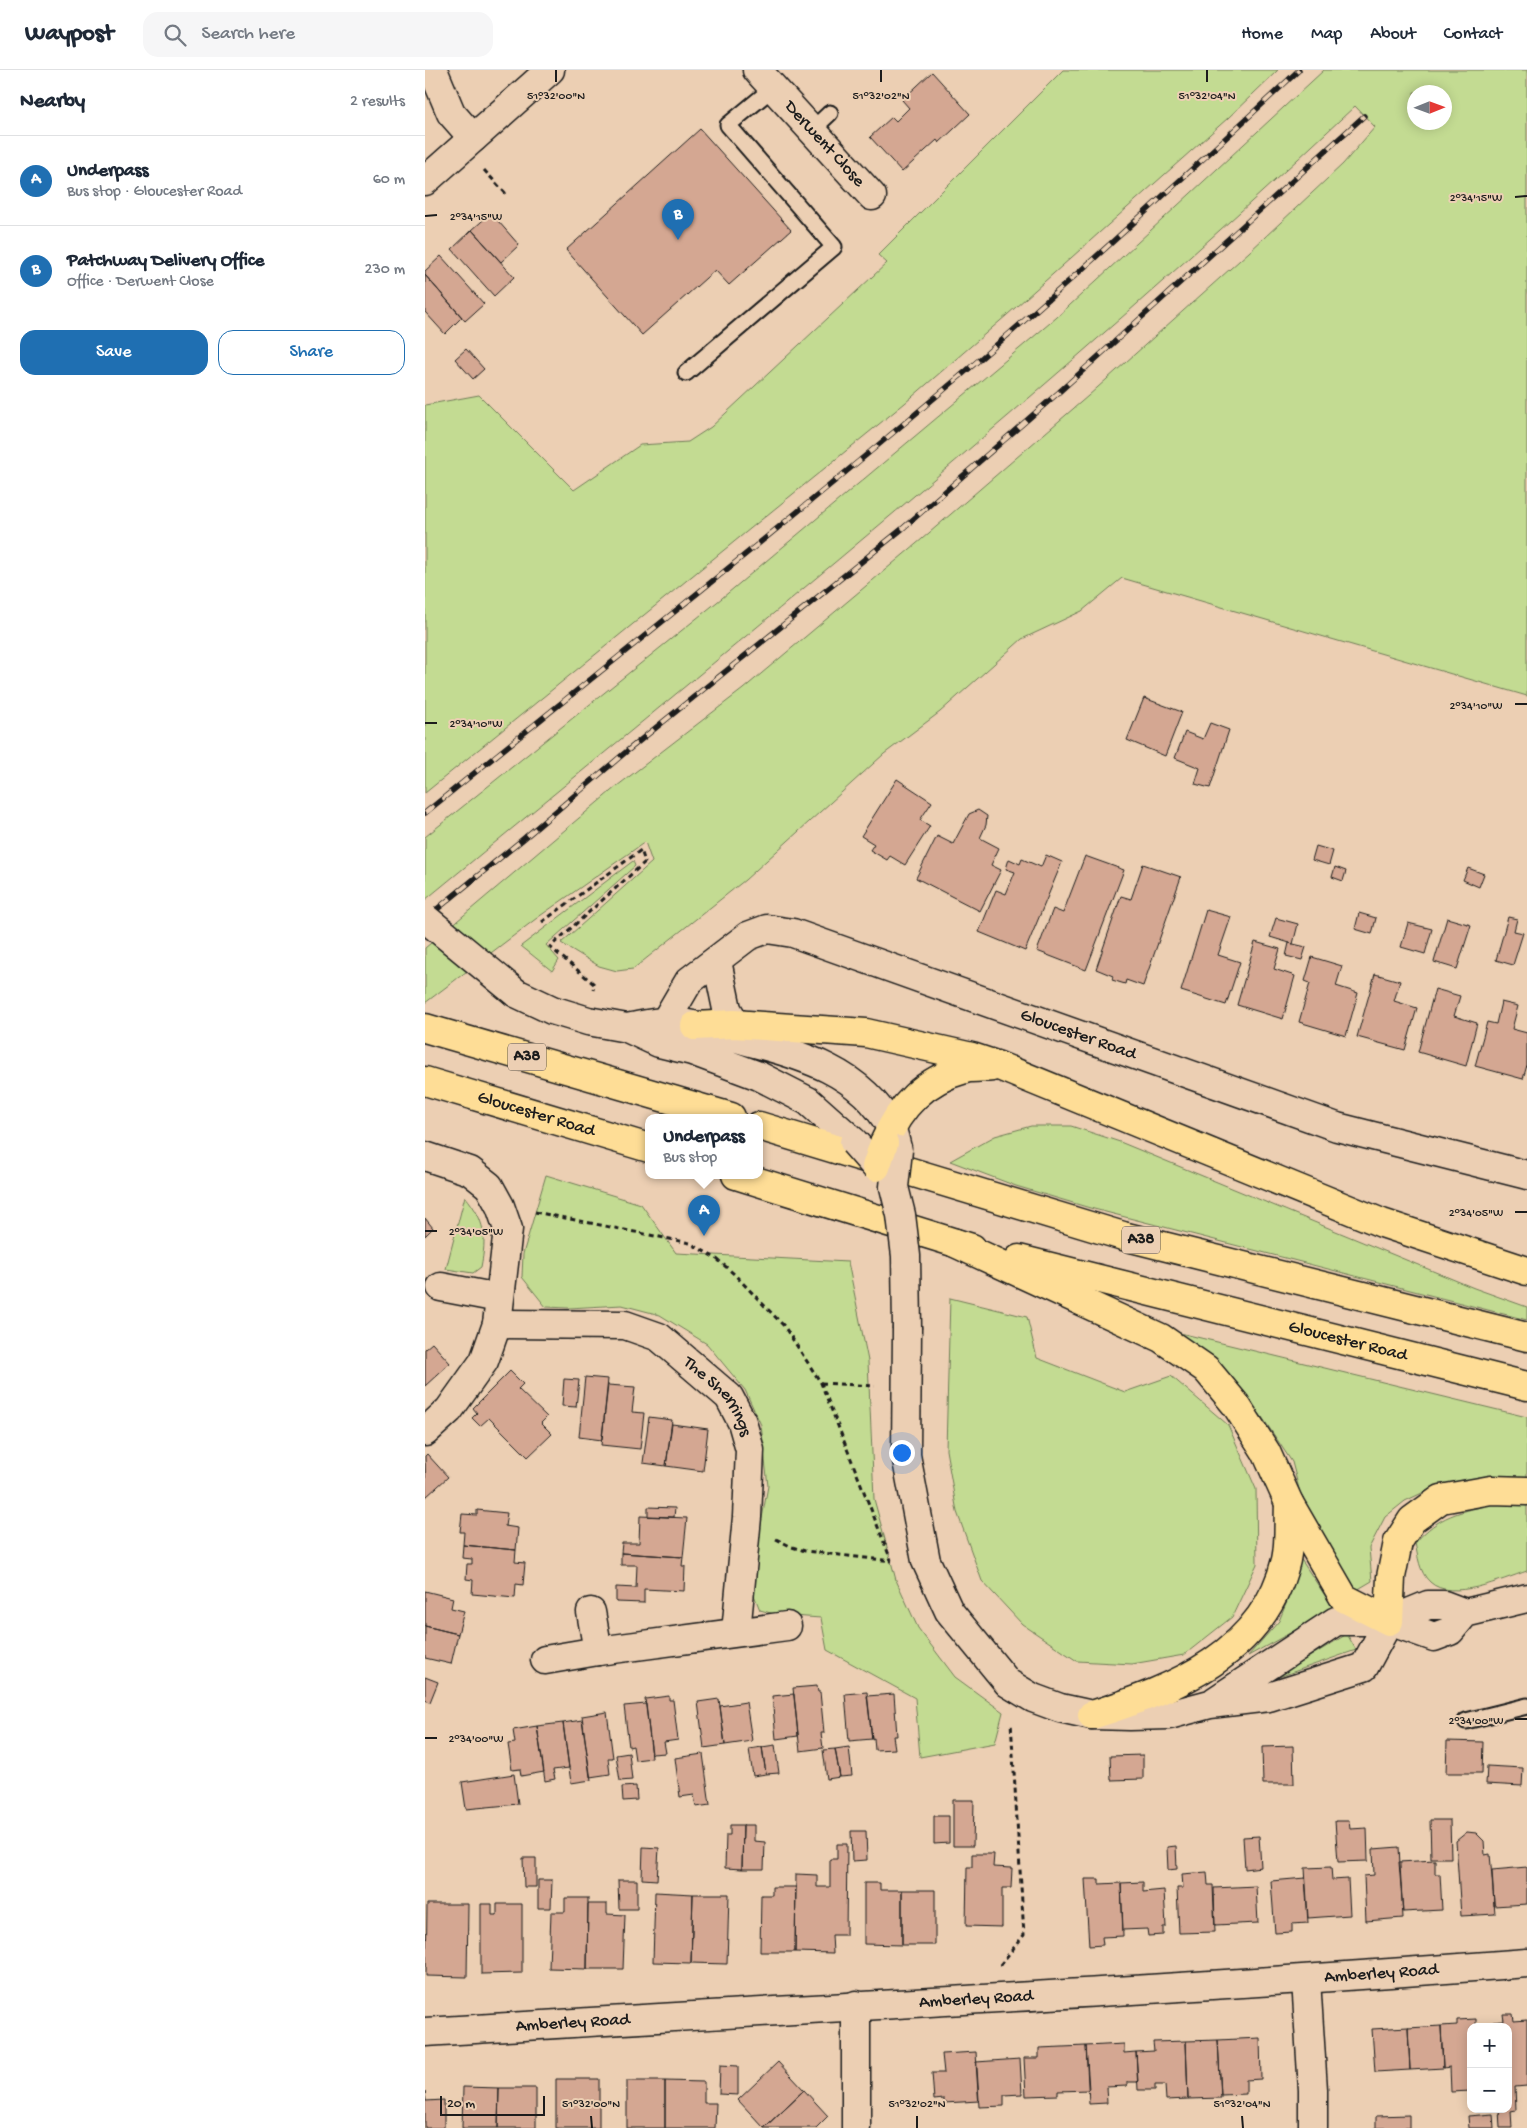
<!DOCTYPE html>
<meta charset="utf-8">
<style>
body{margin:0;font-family:"Gochi Hand",sans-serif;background:#f6f6f7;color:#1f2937}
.controls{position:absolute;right:15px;bottom:15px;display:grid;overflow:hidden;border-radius:10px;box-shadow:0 2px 12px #0003}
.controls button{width:45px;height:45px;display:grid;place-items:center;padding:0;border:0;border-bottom:1px solid #e0e1e3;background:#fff;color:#1f2937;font:25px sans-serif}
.compass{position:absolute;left:982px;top:15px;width:45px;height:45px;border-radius:50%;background:#fff;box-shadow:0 2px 12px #0003;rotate:89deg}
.scale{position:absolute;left:15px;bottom:12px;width:105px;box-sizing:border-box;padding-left:5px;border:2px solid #1c1c1c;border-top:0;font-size:14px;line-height:18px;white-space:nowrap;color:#1c1c1c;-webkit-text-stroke:4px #eccfb3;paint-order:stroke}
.you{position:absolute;left:476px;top:1382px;width:18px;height:18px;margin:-12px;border:4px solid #fff;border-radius:50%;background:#1a73e8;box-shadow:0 0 0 8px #1a73e833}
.badge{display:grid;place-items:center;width:32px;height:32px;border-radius:50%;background:#1f6fb2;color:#fff;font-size:16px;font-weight:700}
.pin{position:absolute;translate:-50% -41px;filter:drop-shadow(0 1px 2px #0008)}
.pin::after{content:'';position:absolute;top:26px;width:18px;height:15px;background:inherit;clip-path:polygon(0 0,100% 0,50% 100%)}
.popup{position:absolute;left:220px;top:1044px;width:118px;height:65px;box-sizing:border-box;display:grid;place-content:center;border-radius:10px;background:#fff;filter:drop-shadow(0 1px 4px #0005);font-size:16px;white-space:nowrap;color:#747a83}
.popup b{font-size:19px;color:#1f2937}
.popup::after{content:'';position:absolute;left:50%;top:100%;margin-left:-10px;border:10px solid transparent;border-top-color:#fff}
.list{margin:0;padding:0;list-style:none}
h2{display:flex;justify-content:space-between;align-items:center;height:65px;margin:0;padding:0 20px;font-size:21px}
h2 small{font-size:16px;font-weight:400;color:#747a83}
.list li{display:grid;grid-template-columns:32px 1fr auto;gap:15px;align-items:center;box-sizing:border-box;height:90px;padding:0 20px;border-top:1px solid #e0e1e3}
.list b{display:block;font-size:19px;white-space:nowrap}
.list p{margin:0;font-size:16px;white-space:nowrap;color:#747a83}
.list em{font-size:16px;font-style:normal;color:#747a83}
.actions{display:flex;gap:10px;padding:15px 20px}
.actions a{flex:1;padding:11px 0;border:1px solid #1f6fb2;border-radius:15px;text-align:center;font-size:18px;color:#1f6fb2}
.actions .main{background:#1f6fb2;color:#fff}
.icon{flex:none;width:28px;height:28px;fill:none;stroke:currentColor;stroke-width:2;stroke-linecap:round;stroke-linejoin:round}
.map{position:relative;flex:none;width:1102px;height:2058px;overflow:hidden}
header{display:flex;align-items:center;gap:30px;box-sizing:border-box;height:70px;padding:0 25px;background:#fff;border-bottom:1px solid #e0e1e3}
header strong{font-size:24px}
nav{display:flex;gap:28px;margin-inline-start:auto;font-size:18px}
.search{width:350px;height:45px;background:#f6f6f7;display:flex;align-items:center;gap:12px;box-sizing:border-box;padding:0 18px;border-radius:15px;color:#747a83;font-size:19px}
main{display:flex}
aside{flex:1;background:#fff}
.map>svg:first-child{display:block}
</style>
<header>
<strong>Waypost</strong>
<div class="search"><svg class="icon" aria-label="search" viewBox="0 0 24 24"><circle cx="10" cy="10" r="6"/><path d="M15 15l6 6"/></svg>Search here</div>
<nav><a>Home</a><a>Map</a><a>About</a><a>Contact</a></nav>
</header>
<main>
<aside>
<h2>Nearby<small>2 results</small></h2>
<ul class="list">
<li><span class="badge">A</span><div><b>Underpass</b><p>Bus stop · Gloucester Road</p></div><em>60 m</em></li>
<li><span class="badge">B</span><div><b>Patchway Delivery Office</b><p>Office · Derwent Close</p></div><em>230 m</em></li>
</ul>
<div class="actions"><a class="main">Save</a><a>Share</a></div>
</aside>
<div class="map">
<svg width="1102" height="2058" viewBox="0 0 1102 2058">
<rect width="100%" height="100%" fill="#eccfb3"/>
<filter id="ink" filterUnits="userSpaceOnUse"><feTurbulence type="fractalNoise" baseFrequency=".02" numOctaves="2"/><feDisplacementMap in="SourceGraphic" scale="10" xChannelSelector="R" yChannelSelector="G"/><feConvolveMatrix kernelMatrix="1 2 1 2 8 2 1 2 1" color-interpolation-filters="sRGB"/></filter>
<g filter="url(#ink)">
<path fill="#c3db92" stroke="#707c57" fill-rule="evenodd" d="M638 0H853L803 48 582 245 480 333 0 723V335L54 325 149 420 215 375 263 372 286 357 462 193 453 185Z
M899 0H1102V626L697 508 657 541 597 569 515 642 459 684 320 810 208 899 192 901 174 896 136 873 227 792 220 772 112 848 0 933V878L192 716 318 619 497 469 663 326 824 182 918 94 950 57 930 36C633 315 315 571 0 830V767L297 528 631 248ZM989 22H1019V52H989Z
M208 791 210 796 121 875 134 890 127 901 96 876Z
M606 1056H646L695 1072 1049 1218 1102 1237V1250L665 1138 591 1116 525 1091 570 1066Z
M121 1105 216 1134 251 1183 423 1192 443 1291 449 1429 471 1510 493 1558 530 1607 578 1642 570 1673 495 1687 490 1628 402 1580 396 1548 353 1545 335 1540 327 1520 330 1486 343 1416 336 1355 320 1320 282 1274 235 1245 197 1235 144 1238 121 1237 97 1207 98 1184Z
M40 1126C60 1150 62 1167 56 1197L48 1203 21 1199Z
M525 1228 602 1247 612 1288 700 1322 746 1306 803 1355 831 1419 832 1494 807 1547 759 1585 707 1594 652 1591 597 1554 557 1511 532 1442 521 1380Z
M751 1262 1102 1347V1410L1049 1409 1012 1416 980 1431 960 1447 944 1478 947 1511 930 1521 880 1442 867 1392 837 1347 796 1296Z
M1069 1434H1102V1501C1078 1509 1026 1532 1005 1512 994 1502 993 1486 990 1473 1014 1445 1034 1442 1069 1434Z
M875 1488 909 1539 823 1586 854 1551 868 1517Z
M922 1564 931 1580 848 1609Z"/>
<path fill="#d4a792" stroke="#1c1c1c" d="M507 2 545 44 514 73 512 70 477 102 445 67 467 47 471 51 484 38 477 30Z
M275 59 366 160 304 215 290 200 217 265 141 180Z
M66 143 94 175 76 192 47 160Z
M47 160 89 207 69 226 27 179Z
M16 186 59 234 40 251 0 205V201Z
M0 205 37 247 20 264 0 242Z
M41 279 59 299 48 309 30 289Z
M719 628 757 642 740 686 702 670Z
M785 653 804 660 785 718 770 714 775 698 750 688 760 662 778 669Z
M472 709 507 732 495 750 505 756 480 795 465 786 462 790 445 780 449 774 436 766Z
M553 740 562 746 561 755 555 768 574 778 566 795 576 800 555 841 491 808 512 766 528 774 544 744Z
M891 776 908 781 904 795 887 790Z
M621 785 637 792 600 881 554 862 571 820 581 824 590 802 581 799 584 789 595 794 597 789 616 797Z
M660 786 699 800 661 900 612 881 628 839 638 843Z
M718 794 756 807 718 916 701 910 700 914 687 910 688 906 671 899 696 826 706 829Z
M910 797 921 801 918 811 907 807Z
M1043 798 1059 804 1054 817 1038 810Z
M781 840 806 847 793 885 815 892 801 935 756 921Z
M934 843 951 848 947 864 930 859Z
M1083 847 1092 849 1089 861 1098 863 1088 895 1071 890Z
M851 848 873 854 868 874 845 867Z
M1022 848 1046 855 1032 899 1009 892Z
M983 853 1007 859 1000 884 976 877Z
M830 872 855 879 849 899 870 906 858 949 812 935Z
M864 873 881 877 877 890 861 886Z
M887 887 917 896 911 916 933 923 921 966 874 952 885 913 880 911Z
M950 904 975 911 969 931 992 938 980 980 932 967Z
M1010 919 1035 926 1029 946 1052 953 1041 996 993 982Z
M1076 932 1093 936 1087 959 1102 963V995L1098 1009 1050 996 1062 952 1071 954Z
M0 1148 8 1158 0 1166Z
M7 1273 25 1293 0 1316V1279Z
M85 1301 98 1314 93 1319 122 1347 116 1353 127 1364 103 1387 64 1348 55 1356 47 1348 52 1343 48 1338Z
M160 1307 183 1309 177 1370 154 1367Z
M139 1309 154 1310 151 1337 137 1336Z
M183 1315 210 1317 207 1342 219 1343 215 1379 176 1375Z
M224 1347 247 1350 241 1396 218 1393Z
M247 1354 283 1359 278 1401 241 1396Z
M2 1384 23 1407 1 1427 0 1386Z
M223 1437 250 1438 249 1447 223 1446Z
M52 1440 82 1443 80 1456 93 1458 91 1480 38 1475 39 1462H35L37 1444 52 1445Z
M215 1446 262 1448 258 1487 196 1483 197 1473H214Z
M38 1475 91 1480 90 1492 100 1493 98 1515 91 1514 90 1528 47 1524 48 1510 41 1509 42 1494H47V1489L37 1488Z
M196 1483 258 1487 257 1496H260L259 1521 219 1519V1533L191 1532V1517L211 1518 212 1495H196Z
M0 1521 28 1528 26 1538 39 1541 33 1564 0 1556Z
M0 1556 33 1564 26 1594 0 1588Z
M0 1607 13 1612 5 1632 0 1630Z
M392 1616 393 1622H395L399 1663H396L398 1678 375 1681 368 1618Z
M442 1622 447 1669 424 1671 420 1624Z
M369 1624 373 1666 351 1669 347 1626Z
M469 1624 472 1666H468L470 1679 450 1680 449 1668 447 1669 442 1626Z
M244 1626V1630H248L253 1670 239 1672 241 1683 227 1684 220 1629Z
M294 1629 300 1675 279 1678 273 1632Z
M321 1632 327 1671 300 1675 295 1636Z
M221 1634 227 1688 210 1690 208 1676 204 1677 199 1636Z
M182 1642 188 1688H183L185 1704 165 1707 157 1646Z
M157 1650 166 1710 146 1713 138 1653Z
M138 1653 144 1698 128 1700 130 1709 120 1711 112 1656Z
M112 1656 119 1702 96 1706 95 1699 87 1700 83 1674 90 1673 88 1660Z
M1022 1671 1058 1672 1057 1703H1021Z
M350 1675 354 1703 341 1704 337 1677Z
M868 1676 869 1714H838L837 1677Z
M337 1677 341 1704 328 1706 324 1679Z
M424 1677 427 1706 415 1707 410 1679Z
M410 1679 415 1707 402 1709 398 1680Z
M204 1683 207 1710 195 1711 191 1685Z
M278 1684 285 1735 271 1737 269 1725 255 1727 250 1688Z
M718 1685V1709L686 1710 685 1686Z
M1062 1696 1098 1698 1097 1716 1061 1714Z
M89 1704 93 1734 41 1739 37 1712Z
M211 1716 212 1730 198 1731 197 1717Z
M528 1730H549L548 1776H528Z
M509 1746H524V1773L509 1774Z
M1005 1750H1025L1026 1788H1006Z
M910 1751H924L925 1759 942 1758 943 1791 913 1792Z
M305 1755H318L317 1799 300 1798 301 1765H305Z
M318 1755H329V1771L340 1772 339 1799H317Z
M426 1761H441L442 1790 427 1791Z
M1042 1762 1051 1763 1059 1771 1060 1785 1065 1784 1070 1844 1036 1846 1031 1771Z
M834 1766 836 1797 820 1799 818 1767Z
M412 1774H422L421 1865H407L408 1883 370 1882 371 1804 392 1805V1817H405V1789H412Z
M751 1776 752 1799 743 1800 742 1777Z
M218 1777 234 1778 232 1810 217 1809Z
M974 1777 978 1848 941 1851 939 1806 949 1805 948 1779Z
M547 1784H569L568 1797 587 1798 586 1818H577V1857L541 1856 542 1797H547Z
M98 1788H111V1817H99Z
M1010 1790V1804H1015L1017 1840 978 1842 974 1792Z
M906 1797 907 1810 923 1809 925 1845 883 1848 880 1798Z
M1102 1797V1834L1069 1836 1067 1800Z
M782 1802 783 1815H788L790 1862 754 1863 752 1818H758L757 1804Z
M880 1808 883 1853 867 1854V1862L850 1863 846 1811Z
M660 1809H674V1814L696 1813 698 1866 677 1867 678 1875 664 1876Z
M113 1810H127L126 1838H113Z
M193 1810H212V1839H194Z
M718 1812V1822L739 1820 741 1857H738V1865L723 1866 722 1859 698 1860 696 1813Z
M439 1813H455V1820H477V1875L439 1874Z
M831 1816 833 1853 790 1855 789 1818Z
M347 1817H371L370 1882H335L336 1825H347Z
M477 1820H510V1875H477Z
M230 1822 268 1824 266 1893 228 1892Z
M268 1824H304L302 1894 266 1893Z
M140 1828H163L162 1899 124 1898 126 1842H140Z
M2 1834H43L42 1907 1 1906Z
M56 1834H67V1845H72V1834H97V1903L56 1904Z
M163 1834H182V1844L200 1845 198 1899H162Z
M1078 1944H1088L1089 1951 1102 1950V2016L1090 2017 1091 2040 1086 2041 1087 2058H1075L1074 2039H1083V1957H1068V1952L1079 1951Z
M1051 1949V1957H1046V2021L1026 2022 1025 1997 1018 1998 1016 1956 1032 1955V1950Z
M1016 1956 1018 1998 985 2000 983 1958Z
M983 1957 985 2000 950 2002 947 1959Z
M835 1968 836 2009 821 2010V2024L796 2025 793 1970Z
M793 1970 796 2028 763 2029 761 1971Z
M761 1971 763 2029 741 2030 740 2015H730V2020H713L711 1982 729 1981 728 1972Z
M699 1974V1983L711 1982 713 2012H702V2016L681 2017 682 2033 664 2034 661 1976Z
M661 1976 664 2020 633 2021V2025L601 2026 599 1988H614V1978Z
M551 1982 554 2031 519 2033V2029L509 2030 507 2003H519L517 1984Z
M595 1989 597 2024 579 2025V2036L554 2037 551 1992Z
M353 1992 379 2020 339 2058 313 2030Z
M295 1995 313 1996V2025L294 2024Z
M131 2009H174V2058H131Z
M202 2011H240V2058H202Z
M240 2011 279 2012V2033H291L290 2058H240Z
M38 2017 74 2018 73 2058H37Z
M74 2018H111V2058H73Z
M379 2020 403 2046 391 2058H339Z
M0 2021 1 2031 19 2030V2058H0Z
M1068 2044 1069 2058H1044L1043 2046Z
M984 2045V2058H951V2046Z"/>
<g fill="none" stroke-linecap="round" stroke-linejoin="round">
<g stroke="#1c1c1c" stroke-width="19">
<path id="service" d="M387 60 405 43
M261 303 409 177 303 55 349 17
M1041 1651 1102 1636"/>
</g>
<g stroke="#1c1c1c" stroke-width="31">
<g id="minor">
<path d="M8 0 26 43 48 68"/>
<path id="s1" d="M332 0 447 126"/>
<path d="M292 891 302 939 320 970"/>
<path id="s2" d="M240 952 264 911 323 866 342 859 368 863 912 1057 1102 1105"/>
<path d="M0 1086 45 1101 64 1116 75 1136 83 1159 72 1254 59 1291 24 1340 0 1362"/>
<path d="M16 1217 74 1228"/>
<path id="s3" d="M72 1254 200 1255 234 1267 304 1327 317 1352 325 1380 322 1447 311 1562"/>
<path d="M166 1542 173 1581"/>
<path d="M120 1590 173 1581 362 1556"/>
<path d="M881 1910 888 2020V2058"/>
<path id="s4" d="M0 1962C367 1939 735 1921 1102 1893"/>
<path d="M431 2058V1935"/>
</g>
</g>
<g stroke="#1c1c1c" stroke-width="31">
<path id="tertiary" d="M0 111 125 0
M91 923 127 940 163 951 202 958 234 973 267 981 334 1006 383 1031 429 1072
M202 958C214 956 228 952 240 952 268 951 296 964 322 971 377 985 436 1002 465 1056 469 1063 470 1071 472 1078
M482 1259 481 1385 501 1491 524 1541 583 1613 608 1628 635 1638 667 1645 705 1646 744 1645 785 1634 844 1627 939 1597 964 1551
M964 1551 1003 1535H1019L1040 1543 1102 1528
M790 1631 911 1551H964L1009 1567 1025 1561 1040 1543"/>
</g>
<g stroke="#1c1c1c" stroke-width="31">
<g id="primary">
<path d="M270 956 309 954 441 963 547 987 574 996 957 1153 1102 1201"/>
<path d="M0 958 306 1047"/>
<path id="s5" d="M0 1011 224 1078"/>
<path d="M334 1056 698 1166 1102 1267"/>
<path d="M459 1073C475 1036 499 1010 540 999 548 997 559 998 567 997"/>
<path d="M311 1105 547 1178"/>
<path d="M530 1173 736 1268 781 1299 811 1335 841 1382 864 1433 919 1528 964 1551 966 1507 973 1472 987 1450 1016 1429 1066 1420 1102 1421"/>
<path id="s6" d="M594 1189 1102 1316"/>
<path d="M667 1645C750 1619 839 1583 861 1490 865 1472 863 1451 864 1433"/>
</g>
</g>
<path stroke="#1c1c1c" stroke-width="3" stroke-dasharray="5 4" stroke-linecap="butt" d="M59 100 83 126
M117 852 216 780 220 792 125 877 169 914 168 920
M110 1142 265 1173 292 1189 309 1204 359 1256 396 1313 466 1490
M396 1313 450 1316
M351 1469 367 1477 380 1481 467 1491
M575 1895 599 1865 586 1652"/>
<use href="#service" stroke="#eccfb3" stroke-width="15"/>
<use href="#minor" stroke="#eccfb3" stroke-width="28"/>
<use href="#tertiary" stroke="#eccfb3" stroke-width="28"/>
<use href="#primary" stroke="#fedd96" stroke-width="28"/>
<g stroke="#1c1c1c" stroke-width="5.5">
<path id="rail" d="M0 743C176 600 354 460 527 313 646 212 760 106 874 0
M0 849 97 770 202 681 477 459 633 323 939 46"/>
</g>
<use href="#rail" stroke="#eccfb3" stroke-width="4" stroke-dasharray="11" stroke-linecap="butt"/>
<g stroke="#1c1c1c" stroke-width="31" stroke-linecap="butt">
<path id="tertiary-bridge" d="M0 848 91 923
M429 1072 451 1097
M473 1080 469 1117 476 1145 481 1186 482 1259"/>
</g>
<g stroke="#1c1c1c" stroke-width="31" stroke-linecap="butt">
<path id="primary-bridge" d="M451 1097 459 1073"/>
</g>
<use href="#tertiary-bridge" stroke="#eccfb3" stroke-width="28"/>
<use href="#primary-bridge" stroke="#fedd96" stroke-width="28"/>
</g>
</g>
<path fill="none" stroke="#1c1c1c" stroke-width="2" d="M131 0V12M456 0V12M782 0V12M1090 127 1102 126M0 146 12 145M1090 634H1102M0 653H12M1090 1142H1102M0 1161H12M1090 1649H1102M0 1668H12M166 2046 167 2058M492 2046V2058M817 2046 818 2058"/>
<g text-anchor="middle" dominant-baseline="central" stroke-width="4" stroke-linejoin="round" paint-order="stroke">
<g fill="#eccfb3" stroke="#5a5249" stroke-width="1">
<rect x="83" y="973.5" width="38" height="27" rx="4"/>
<rect x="697" y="1156.5" width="38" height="27" rx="4"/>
</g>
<g font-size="16" font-weight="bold" fill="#1c1c1c">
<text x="102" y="987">A38</text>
<text x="716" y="1170">A38</text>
</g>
<g font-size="18" fill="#1c1c1c" stroke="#eccfb3">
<text stroke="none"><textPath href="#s1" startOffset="100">Derwent Close</textPath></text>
<text stroke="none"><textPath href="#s2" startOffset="471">Gloucester Road</textPath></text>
<text stroke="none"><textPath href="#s5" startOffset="116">Gloucester Road</textPath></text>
<text stroke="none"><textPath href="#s6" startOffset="339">Gloucester Road</textPath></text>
<text stroke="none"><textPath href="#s3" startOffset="249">The Sherrings</textPath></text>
<text stroke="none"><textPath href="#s4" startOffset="958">Amberley Road</textPath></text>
<text stroke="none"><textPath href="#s4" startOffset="552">Amberley Road</textPath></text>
<text stroke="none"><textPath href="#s4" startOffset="148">Amberley Road</textPath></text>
</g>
</g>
<g font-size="12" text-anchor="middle" fill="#1c1c1c" stroke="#eccfb3" stroke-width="4" stroke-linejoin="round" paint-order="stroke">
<text x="131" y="29">51°32'00"N</text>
<text x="456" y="29">51°32'02"N</text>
<text x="782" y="29">51°32'04"N</text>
<text x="1051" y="131">2°34'15"W</text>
<text x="51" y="150">2°34'15"W</text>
<text x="1051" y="639">2°34'10"W</text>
<text x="51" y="657">2°34'10"W</text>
<text x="1051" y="1146">2°34'05"W</text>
<text x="51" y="1165">2°34'05"W</text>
<text x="1051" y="1654">2°34'00"W</text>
<text x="51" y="1672">2°34'00"W</text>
<text x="166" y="2037">51°32'00"N</text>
<text x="492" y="2037">51°32'02"N</text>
<text x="817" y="2037">51°32'04"N</text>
</g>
</svg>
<div class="controls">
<button>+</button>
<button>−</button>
</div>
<svg class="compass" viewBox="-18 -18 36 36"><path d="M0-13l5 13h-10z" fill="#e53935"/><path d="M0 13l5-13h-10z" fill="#747a83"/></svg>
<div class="scale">20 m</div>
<div class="you"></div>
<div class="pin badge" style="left:279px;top:1166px">A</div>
<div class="popup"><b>Underpass</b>Bus stop</div>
<div class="pin badge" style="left:253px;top:170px">B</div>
</div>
</main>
